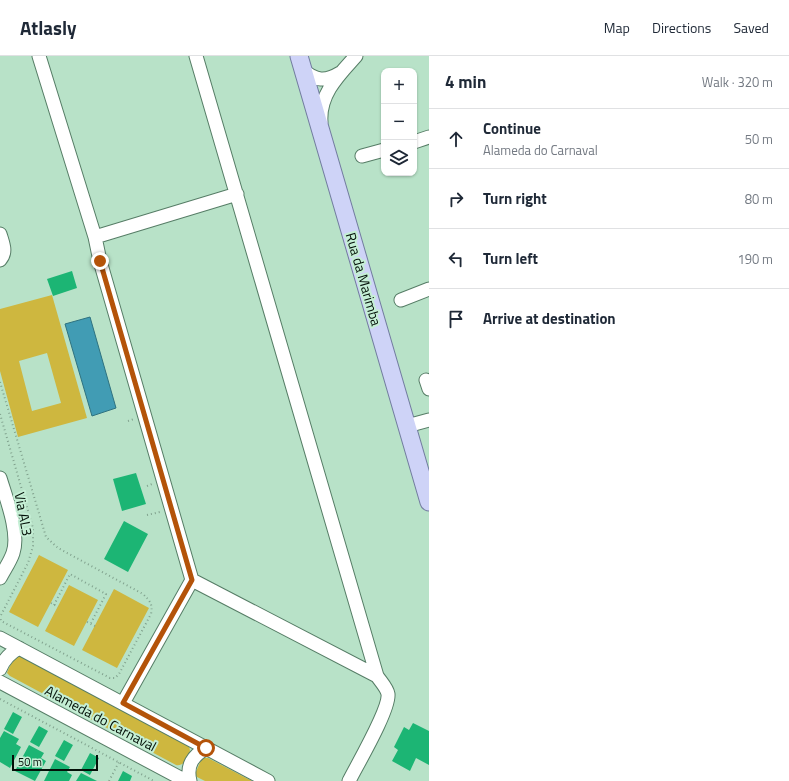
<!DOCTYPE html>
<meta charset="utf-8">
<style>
body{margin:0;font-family:"Titillium Web",sans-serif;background:#f6f6f7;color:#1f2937}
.controls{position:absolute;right:12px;top:12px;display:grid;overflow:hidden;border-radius:8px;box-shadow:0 1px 3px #0004}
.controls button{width:36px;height:36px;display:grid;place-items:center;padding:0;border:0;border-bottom:1px solid #e0e1e3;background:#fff;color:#1f2937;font:20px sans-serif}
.scale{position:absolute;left:12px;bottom:10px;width:86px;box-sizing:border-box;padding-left:4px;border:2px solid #031008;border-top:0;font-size:11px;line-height:14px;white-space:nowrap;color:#031008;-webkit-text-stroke:3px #c5efd5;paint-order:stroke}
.stop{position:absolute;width:12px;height:12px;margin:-9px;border:3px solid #b45309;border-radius:50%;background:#fff}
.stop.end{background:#b45309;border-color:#fff;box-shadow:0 1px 4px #0008}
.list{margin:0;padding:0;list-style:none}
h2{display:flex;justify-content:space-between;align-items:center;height:52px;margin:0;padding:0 16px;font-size:17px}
h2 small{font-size:13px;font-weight:400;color:#747a83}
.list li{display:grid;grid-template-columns:26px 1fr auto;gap:12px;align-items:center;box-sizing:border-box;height:60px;padding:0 16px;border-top:1px solid #e0e1e3}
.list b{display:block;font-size:15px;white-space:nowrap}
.list p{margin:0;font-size:13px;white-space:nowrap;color:#747a83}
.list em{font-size:13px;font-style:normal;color:#747a83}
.icon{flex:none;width:22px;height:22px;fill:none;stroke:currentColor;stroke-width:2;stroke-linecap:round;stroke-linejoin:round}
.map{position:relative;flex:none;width:429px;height:725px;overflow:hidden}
header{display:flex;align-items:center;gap:24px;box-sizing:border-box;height:56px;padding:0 20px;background:#fff;border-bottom:1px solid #e0e1e3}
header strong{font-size:19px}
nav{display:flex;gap:22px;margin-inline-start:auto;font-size:14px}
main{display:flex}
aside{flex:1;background:#fff}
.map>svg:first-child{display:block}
</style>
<header>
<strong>Atlasly</strong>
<nav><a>Map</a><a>Directions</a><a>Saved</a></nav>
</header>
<main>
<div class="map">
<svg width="429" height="725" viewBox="0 0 429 725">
<rect width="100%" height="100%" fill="#b8e2c8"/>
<path fill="#ceb73f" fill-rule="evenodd" d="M52 239 87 362 18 381 0 315V253ZM47 297 61 347 32 355 19 305Z
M39 499 68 514 38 571 9 556Z
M69 529 98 544 74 590 45 575Z
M114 533 149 552 117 612 82 594Z
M17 601H21L188 689C194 697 185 711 176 709L10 620 7 617C9 611 12 605 17 601Z
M204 702H208L252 725H205L197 721 195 718 201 704Z"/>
<path fill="#419cb4" stroke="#2e7280" d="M90 261 116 352 92 360 65 268Z"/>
<path fill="#1cb574" d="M72 215 77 232 53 240 47 223Z
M136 417 146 448 122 455 113 423Z
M124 465 148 478 128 516 104 503Z
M13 656 22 661 13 678 4 673Z
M413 667 429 675V709L416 702 410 715 392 705 398 694 394 691 404 671 409 674Z
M39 670 48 675 39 691 30 686Z
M4 675 19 683 16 688 21 691 10 712 0 706V682Z
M64 684 73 689 64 705 55 700Z
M29 689 44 697 41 702 46 705 35 725 15 715Z
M90 697 99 702 90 719 81 714Z
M55 703 70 711 67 716 72 719 69 725H44Z
M123 715 132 720 130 725H118Z
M81 717 97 725H76Z"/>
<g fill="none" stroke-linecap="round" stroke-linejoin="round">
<g stroke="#567d66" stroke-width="15">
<path id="minor" d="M39 0 95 181 100 205 192 524 123 647
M196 0 377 620
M303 14C316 25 325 26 340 17
M321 66C319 38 339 19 356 0
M414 86 429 81
M362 100 384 94
M0 178C3 188 7 196 0 204
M95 181 237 138
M401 244 429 233
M426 324 429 333
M407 370 429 364
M0 422C6 442 20 477 13 497 10 506 4 514 0 522
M192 524 377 620C381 626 387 632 388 638 390 653 357 709 349 725
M0 582 268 725
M0 613C4 603 10 597 19 592
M0 626 186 725
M190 725C186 709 193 700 206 692"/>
</g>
<g stroke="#727c9f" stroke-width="19">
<path id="major" d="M299 0 429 446"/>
</g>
<path stroke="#81a28e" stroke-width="2" stroke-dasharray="1 3" stroke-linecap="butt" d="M0 326 46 481 58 492 143 538C150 545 153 548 151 558L119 618 115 622H110L5 567 1 565 0 561
M0 358 33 472V490L28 507 0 561
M128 365 134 363
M147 430 152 428
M147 459 160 456
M51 547 58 551
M54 549 70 518 106 538 91 567
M87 566 95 570
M0 643 154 725
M109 725 119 706"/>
<use href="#minor" stroke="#fff" stroke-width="13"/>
<use href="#major" stroke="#ced3f7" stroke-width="17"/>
</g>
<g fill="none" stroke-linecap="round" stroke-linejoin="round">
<path stroke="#b45309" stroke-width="5" d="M100 205 192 524 123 647 206 692"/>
</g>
<g text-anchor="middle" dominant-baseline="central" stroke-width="4" stroke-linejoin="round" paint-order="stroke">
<g font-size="14" fill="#031008" stroke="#c5efd5">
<text transform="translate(364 223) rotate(74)">Rua da Marimba</text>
<text transform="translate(24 458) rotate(79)">Via AL3</text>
<text transform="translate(101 662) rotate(28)">Alameda do Carnaval</text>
</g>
</g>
</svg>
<div class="controls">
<button>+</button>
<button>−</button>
<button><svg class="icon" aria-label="layers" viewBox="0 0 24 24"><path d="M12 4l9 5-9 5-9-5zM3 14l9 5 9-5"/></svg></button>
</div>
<div class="scale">50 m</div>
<div class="stop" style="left:206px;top:692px"></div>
<div class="stop end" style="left:100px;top:205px"></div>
</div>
<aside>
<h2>4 min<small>Walk · 320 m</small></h2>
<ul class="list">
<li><svg class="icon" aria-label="ahead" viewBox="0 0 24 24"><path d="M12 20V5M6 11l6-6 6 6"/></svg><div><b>Continue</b><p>Alameda do Carnaval</p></div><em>50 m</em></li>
<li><svg class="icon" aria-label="right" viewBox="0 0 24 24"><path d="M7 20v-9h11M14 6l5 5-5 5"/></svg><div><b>Turn right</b></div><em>80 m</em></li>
<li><svg class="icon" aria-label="left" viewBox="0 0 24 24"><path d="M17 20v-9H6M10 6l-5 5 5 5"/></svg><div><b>Turn left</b></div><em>190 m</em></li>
<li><svg class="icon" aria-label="arrive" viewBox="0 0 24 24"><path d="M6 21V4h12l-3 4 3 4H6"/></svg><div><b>Arrive at destination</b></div></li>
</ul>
</aside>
</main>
